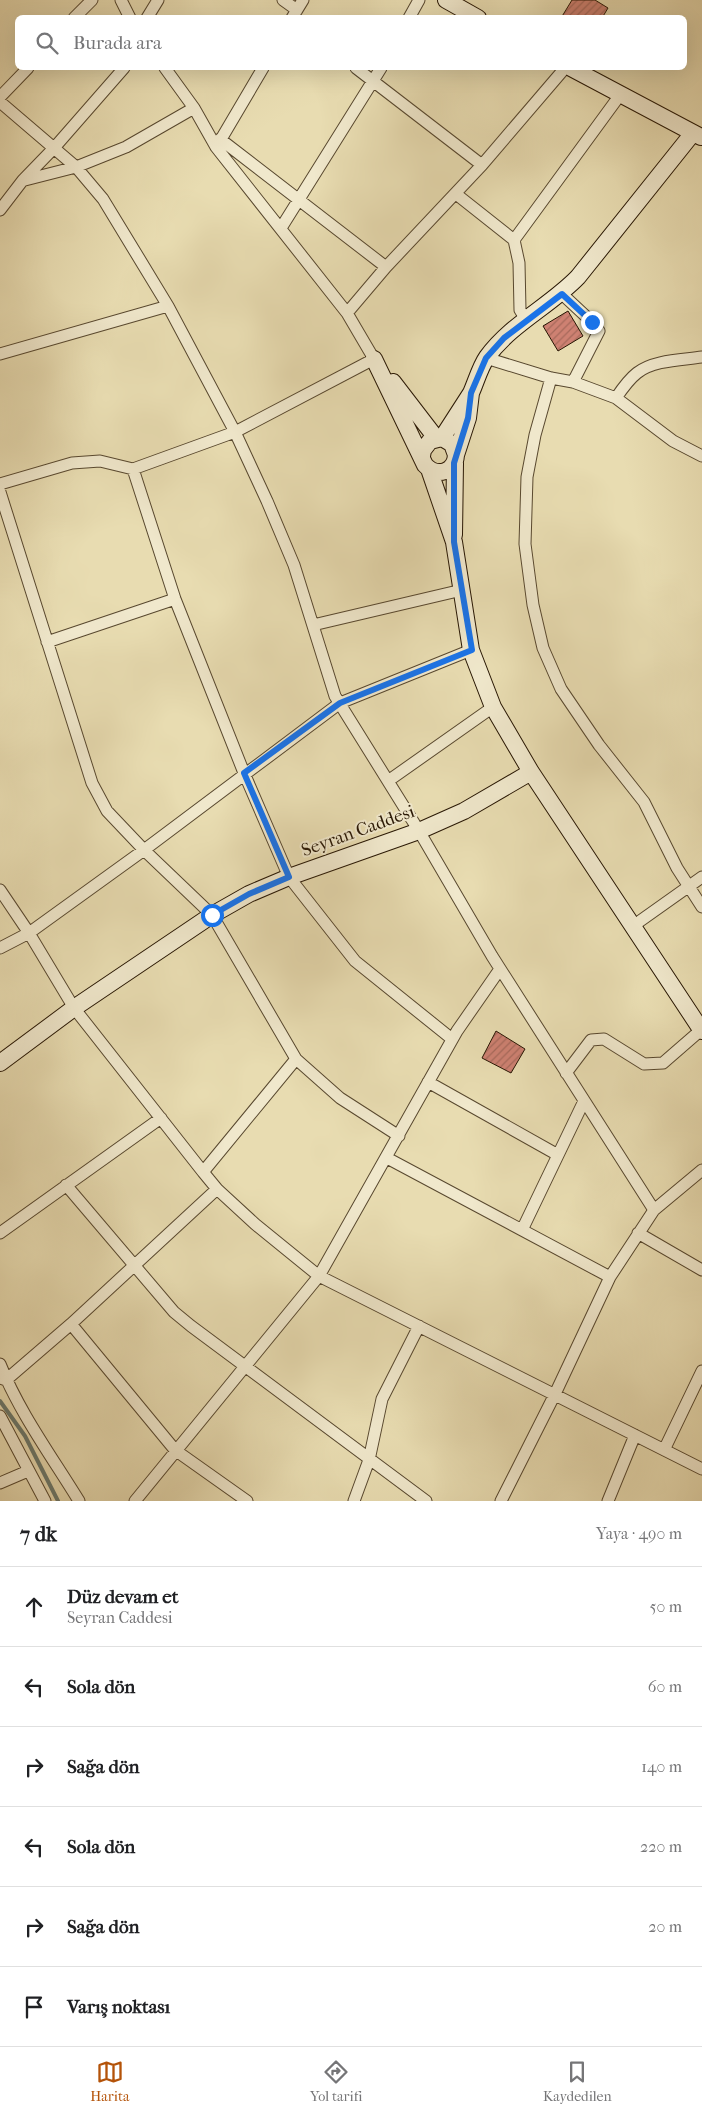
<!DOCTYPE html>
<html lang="tr">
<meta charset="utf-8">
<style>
body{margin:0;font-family:"IM FELL French Canon",serif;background:#f6f6f6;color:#202124}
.stop{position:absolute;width:15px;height:15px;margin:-11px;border:4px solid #1a73e8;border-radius:50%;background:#fff}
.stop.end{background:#1a73e8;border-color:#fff;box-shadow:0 1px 5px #0008}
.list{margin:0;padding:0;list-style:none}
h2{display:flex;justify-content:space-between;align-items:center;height:65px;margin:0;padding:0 20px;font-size:21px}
h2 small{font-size:16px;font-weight:400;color:#757577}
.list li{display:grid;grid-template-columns:32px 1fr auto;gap:15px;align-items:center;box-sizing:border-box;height:80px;padding:0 20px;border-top:1px solid #e0e0e0}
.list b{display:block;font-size:19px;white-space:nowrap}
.list p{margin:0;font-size:16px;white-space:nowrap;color:#757577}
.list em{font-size:16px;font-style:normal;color:#757577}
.icon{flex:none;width:28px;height:28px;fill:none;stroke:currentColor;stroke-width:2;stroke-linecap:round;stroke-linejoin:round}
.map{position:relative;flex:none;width:702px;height:1501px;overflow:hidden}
.search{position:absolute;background:#fff;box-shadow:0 5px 20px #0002;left:15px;right:15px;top:15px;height:55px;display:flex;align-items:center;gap:12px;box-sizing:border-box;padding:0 18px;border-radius:8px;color:#757577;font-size:19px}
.sheet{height:545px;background:#fff}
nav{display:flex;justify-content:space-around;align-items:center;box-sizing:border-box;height:70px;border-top:1px solid #e0e0e0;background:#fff;font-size:14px;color:#757577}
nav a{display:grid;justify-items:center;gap:2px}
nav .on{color:#b45309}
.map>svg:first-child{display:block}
</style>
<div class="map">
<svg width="702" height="1501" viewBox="0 0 702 1501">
<defs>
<pattern id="building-hatch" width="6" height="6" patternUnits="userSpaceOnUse" patternTransform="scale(1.25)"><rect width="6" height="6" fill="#ce8172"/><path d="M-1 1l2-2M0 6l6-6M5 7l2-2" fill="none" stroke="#a7695b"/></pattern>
</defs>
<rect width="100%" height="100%" fill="#e8dcb1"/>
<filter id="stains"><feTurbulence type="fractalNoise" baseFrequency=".004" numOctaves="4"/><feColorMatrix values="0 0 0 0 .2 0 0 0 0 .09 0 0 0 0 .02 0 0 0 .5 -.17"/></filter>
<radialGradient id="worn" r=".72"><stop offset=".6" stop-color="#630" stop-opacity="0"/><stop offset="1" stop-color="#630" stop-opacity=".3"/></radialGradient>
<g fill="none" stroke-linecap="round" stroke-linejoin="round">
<path stroke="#6b796d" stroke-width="4" d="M0 1401 25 1436 58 1501"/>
</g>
<path fill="url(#building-hatch)" stroke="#281704" d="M572 0H595L608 8 602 18H561Z
M568 311 583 336 558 351 543 326Z
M496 1031 525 1049 511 1073 482 1058Z"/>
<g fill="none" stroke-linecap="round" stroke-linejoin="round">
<g stroke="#58482f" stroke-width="13">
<path id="street" d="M121 0 130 18
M283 0 297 10
M74 18 92 0
M147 18 158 0
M292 18 303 0
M409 18 419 0
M356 68 482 165
M0 97 28 68
M0 102 76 167 103 199 168 306 235 432 267 501 294 565 335 696 419 831 492 956 654 1210
M220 139 386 267
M217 146 263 68
M25 180 76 167 126 147 194 108
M456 194 514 240 620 95
M0 210 23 180 54 148 124 68
M281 228 381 68
M514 240 519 263 520 310 526 320
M562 294 592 322 599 331 573 382
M347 313 386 267 482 165 565 68
M0 354 168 306
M486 358 551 378 573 382 616 398 673 441 702 456
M551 378 535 435 527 477 525 544 533 605 543 648 561 689 599 745 644 802 677 868 702 907
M616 398C622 389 628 380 637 373 653 360 682 360 702 357
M133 469 175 599 244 773 289 877 355 961 452 1039
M0 484 72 463 100 461 133 469 235 432 374 359 347 313 216 147 194 108 165 68
M0 492 92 783 107 811 144 850 212 915 296 1059 340 1098 399 1136
M313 625 462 590
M47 642 175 599
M388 781 493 707
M0 890 29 933 74 1008 203 1172 217 1189 255 1224 319 1276 702 1469
M633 926 702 877
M0 948 29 933 144 850 340 703 471 650
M566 1073 591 1040 604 1039 644 1064 663 1063 701 1030
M428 1082 558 1155
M387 1158 610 1277
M203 1172 296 1059
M66 1185 174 1312 191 1326 426 1501
M522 1230 584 1101
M0 1233 161 1118
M638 1233 702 1270
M71 1324 175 1450 247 1501
M0 1364C19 1412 52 1457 79 1501
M0 1378 6 1380 71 1324 217 1189
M0 1416 45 1501
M664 1450 702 1371
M0 1483 28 1471
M135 1501 319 1276 457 1031 500 969
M354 1501 369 1460 382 1399 419 1326
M501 1501 555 1394 610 1277 654 1210 702 1170
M608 1501 635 1435"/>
</g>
<g stroke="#281704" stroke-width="18">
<path id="secondary" d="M446 0 478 18
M571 68 701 137
M374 359 425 465C437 478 455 472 456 455L452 444 442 438 430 441 423 450 422 456
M393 382 436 438
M471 393C476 382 480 367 487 357 511 324 550 306 578 277L693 133
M442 438 471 393 468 418 456 455
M429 469 454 542 471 650 493 707 531 772 702 1031
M454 535 455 463
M0 1063 74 1008 212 915 249 894 289 877 419 831 464 811 531 772"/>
</g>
<use href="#street" stroke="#f0e8cc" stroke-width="11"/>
<use href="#secondary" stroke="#f0e8cc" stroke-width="16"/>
</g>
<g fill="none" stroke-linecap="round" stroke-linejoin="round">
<path stroke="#1a73e8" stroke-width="6" d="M212 915 249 894 289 877 244 773 340 703 472 650 454 542V463L468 418 471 393 486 358 504 338 562 294 592 322"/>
</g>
<g text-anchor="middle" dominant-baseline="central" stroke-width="4" stroke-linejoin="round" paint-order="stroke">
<g font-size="18" fill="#281704" stroke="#f0e8cc">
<text transform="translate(358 831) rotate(-20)">Seyran Caddesi</text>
</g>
</g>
<rect width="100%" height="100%" filter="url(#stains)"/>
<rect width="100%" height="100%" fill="url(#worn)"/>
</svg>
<div class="stop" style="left:212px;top:915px"></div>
<div class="stop end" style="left:592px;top:322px"></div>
<div class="search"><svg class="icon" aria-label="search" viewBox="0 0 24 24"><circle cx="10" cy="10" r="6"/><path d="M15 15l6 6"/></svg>Burada ara</div>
</div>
<section class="sheet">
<h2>7 dk<small>Yaya · 490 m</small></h2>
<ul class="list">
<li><svg class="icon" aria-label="ahead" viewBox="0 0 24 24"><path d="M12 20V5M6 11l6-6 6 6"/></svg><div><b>Düz devam et</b><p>Seyran Caddesi</p></div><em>50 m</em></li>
<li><svg class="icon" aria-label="left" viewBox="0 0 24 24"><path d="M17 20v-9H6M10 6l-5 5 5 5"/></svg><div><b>Sola dön</b></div><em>60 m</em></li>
<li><svg class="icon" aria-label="right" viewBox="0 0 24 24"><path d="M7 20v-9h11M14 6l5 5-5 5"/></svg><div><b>Sağa dön</b></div><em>140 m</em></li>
<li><svg class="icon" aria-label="left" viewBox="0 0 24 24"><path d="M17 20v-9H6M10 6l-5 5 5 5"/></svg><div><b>Sola dön</b></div><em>220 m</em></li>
<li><svg class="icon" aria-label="right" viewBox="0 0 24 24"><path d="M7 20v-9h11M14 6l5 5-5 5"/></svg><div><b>Sağa dön</b></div><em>20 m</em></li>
<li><svg class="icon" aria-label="arrive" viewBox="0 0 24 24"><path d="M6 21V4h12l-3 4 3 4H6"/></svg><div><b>Varış noktası</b></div></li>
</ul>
</section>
<nav>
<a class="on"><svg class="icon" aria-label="map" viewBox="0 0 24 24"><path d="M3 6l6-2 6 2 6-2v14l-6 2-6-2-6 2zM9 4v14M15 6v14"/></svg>Harita</a>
<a><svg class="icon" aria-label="directions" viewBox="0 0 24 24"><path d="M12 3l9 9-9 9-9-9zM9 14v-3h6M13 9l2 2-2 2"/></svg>Yol tarifi</a>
<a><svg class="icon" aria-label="saved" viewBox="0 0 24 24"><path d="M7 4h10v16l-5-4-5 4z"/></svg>Kaydedilen</a>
</nav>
